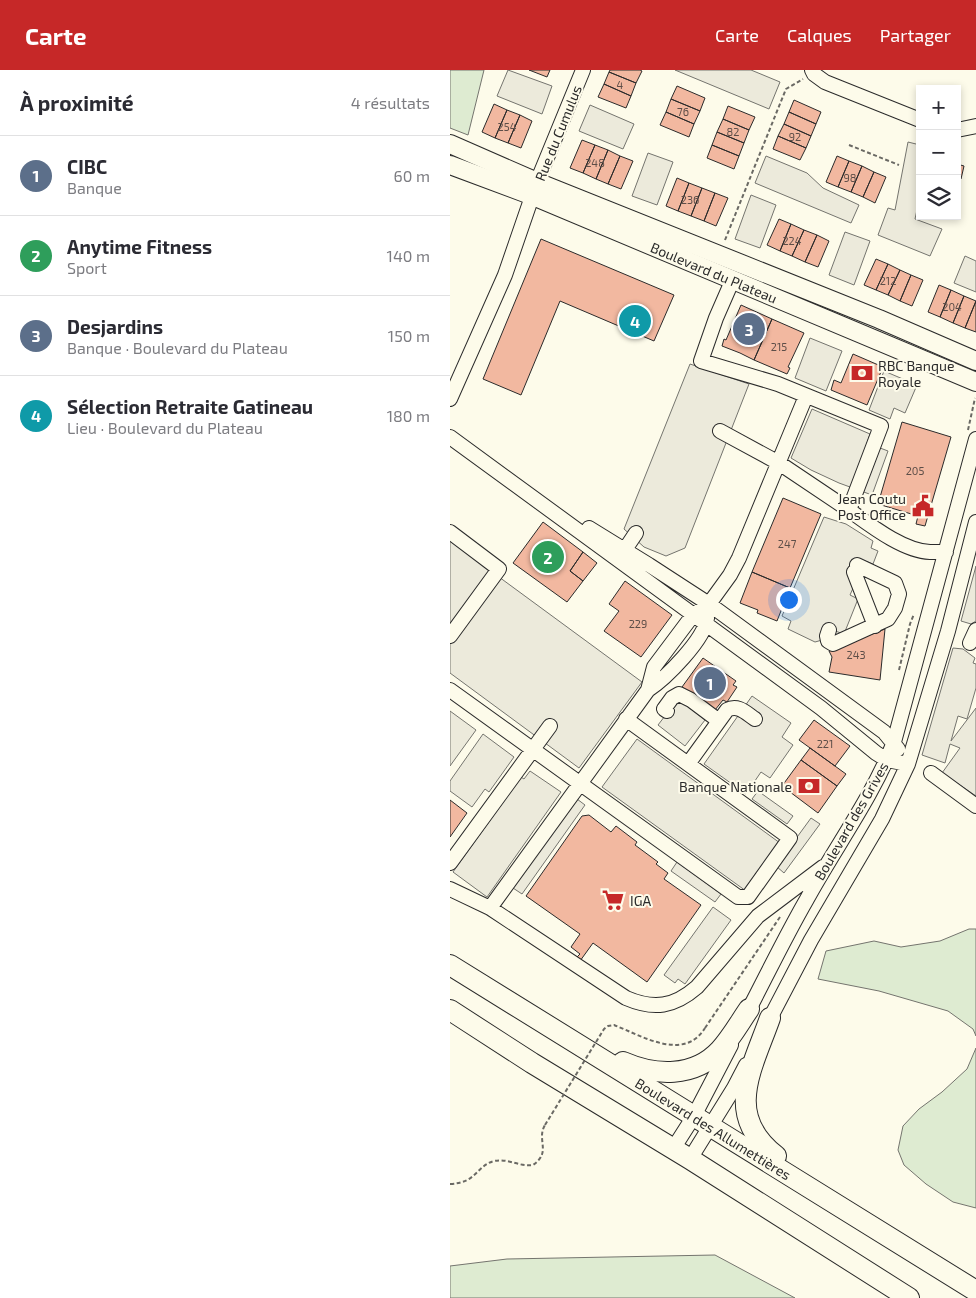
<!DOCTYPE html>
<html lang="fr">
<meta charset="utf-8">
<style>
body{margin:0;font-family:"Exo 2",sans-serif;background:#f7f7f7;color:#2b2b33}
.controls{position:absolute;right:15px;top:15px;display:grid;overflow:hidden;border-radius:0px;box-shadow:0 2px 8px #0003}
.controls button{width:45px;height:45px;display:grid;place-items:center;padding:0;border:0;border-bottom:1px solid #e1e1e2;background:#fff;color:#2b2b33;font:25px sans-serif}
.you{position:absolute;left:338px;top:529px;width:18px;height:18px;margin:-12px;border:4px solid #fff;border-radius:50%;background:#1a73e8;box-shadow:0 0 0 8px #1a73e833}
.badge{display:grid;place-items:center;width:32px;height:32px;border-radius:50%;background:#c62828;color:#fff;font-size:16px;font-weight:700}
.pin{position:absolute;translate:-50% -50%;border:2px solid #fff;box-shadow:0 1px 5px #0006}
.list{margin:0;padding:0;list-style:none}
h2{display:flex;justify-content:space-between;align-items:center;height:65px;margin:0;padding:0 20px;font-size:21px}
h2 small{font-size:16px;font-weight:400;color:#7c7c81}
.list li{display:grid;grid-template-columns:32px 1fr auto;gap:15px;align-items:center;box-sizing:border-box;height:80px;padding:0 20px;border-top:1px solid #e1e1e2}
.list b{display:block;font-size:19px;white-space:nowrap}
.list p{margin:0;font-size:16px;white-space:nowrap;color:#7c7c81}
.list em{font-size:16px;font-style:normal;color:#7c7c81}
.icon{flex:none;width:28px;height:28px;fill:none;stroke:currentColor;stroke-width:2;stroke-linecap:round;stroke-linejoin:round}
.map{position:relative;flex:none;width:526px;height:1228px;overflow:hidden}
header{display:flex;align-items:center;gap:30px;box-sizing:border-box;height:70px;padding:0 25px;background:#c62828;color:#fff}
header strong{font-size:24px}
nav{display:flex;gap:28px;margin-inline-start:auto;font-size:18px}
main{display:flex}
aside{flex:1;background:#fff}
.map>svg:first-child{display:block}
</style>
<header>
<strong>Carte</strong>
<nav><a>Carte</a><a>Calques</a><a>Partager</a></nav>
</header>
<main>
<aside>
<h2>À proximité<small>4 résultats</small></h2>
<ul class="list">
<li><span class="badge" style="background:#5c6f8a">1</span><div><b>CIBC</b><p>Banque</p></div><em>60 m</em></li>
<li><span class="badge" style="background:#2e9e5b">2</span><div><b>Anytime Fitness</b><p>Sport</p></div><em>140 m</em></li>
<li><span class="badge" style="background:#5c6f8a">3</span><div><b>Desjardins</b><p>Banque · Boulevard du Plateau</p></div><em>150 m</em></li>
<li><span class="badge" style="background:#0f9aa8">4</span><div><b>Sélection Retraite Gatineau</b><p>Lieu · Boulevard du Plateau</p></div><em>180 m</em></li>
</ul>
</aside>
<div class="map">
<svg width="526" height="1228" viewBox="0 0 526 1228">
<rect width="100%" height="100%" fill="#fdfbea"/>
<path fill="#deebd1" stroke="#74746e" d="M0 0H34L18 65 0 58Z
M519 859H526V966L523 959 498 941 429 921 368 909 376 881 424 871 451 877 490 871Z
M526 978V1138L503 1132 476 1114 454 1095 448 1080 453 1056 469 1039 492 1022 517 999Z
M265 1185 345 1228H0V1196L57 1189Z"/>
<path fill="#eceadb" stroke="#74746e" d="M58 0 102 16 92 44 47 26Z
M225 0H301L330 12 319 39Z
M140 35 184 54 173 79 129 61Z
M458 72 470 75V126L465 149 492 159 480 186 428 165 438 138 445 140Z
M198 83 223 92 207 135 182 126Z
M316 86 357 103 373 118 409 135 401 153 305 113Z
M301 125 326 135 310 178 285 169Z
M395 162 420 171 404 215 379 205Z
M515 186 526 191V222L504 213Z
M360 268 392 281 376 321 345 308Z
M240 294 299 314 235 478 216 486 194 477 174 459Z
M434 301 467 315 455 343 444 338 440 349 419 340Z
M362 339 420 364 417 373 438 381 422 425 389 413 361 400 341 388Z
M374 447 396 454 423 471 421 478 428 481 423 494 415 491 400 525 408 529 394 564 385 561 383 567 365 572 338 559 341 551 332 546Z
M0 471 192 612 129 698 0 603Z
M526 496V551L521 554 511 551Z
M503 578 513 579 525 588 523 593 526 594V618L517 649 508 646 501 671 526 638V726L492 703 510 678 500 674 495 693 472 685Z
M302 626 341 653 332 667 343 675 320 708 311 702 296 724 254 694Z
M228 629 255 650 235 676 208 655Z
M0 641 26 660 0 696Z
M33 664 64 687 39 722 35 719 22 737 0 721V711Z
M187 669 330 773 296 821 152 717Z
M80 701 111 722 37 827 3 802 71 707 74 709Z
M308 721 343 746 337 754 302 729Z
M127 729 135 735 72 824 63 818Z
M361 748 370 754 334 803 326 796Z
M227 792 271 824 265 832 221 801Z
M263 837 281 850 235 914 228 909 225 913 214 905Z"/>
<path fill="#f2b8a0" stroke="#2b2b2b" d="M79 0H100L97 7Z
M160 0H190L192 1 186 13 159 2Z
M159 2 186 13 181 26 154 14Z
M154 14 181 26 176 38 148 27Z
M227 16 255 28 250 41 221 29Z
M221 29 250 41 244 54 216 42Z
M344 30 371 42 366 54 339 42Z
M44 34 57 40 45 68 32 62Z
M278 36 305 47 299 60 273 49Z
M57 40 70 45 58 73 45 68Z
M216 42 244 54 239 67 210 55Z
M339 42 366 54 361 66 334 54Z
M70 45 82 51 71 78 58 73Z
M273 49 299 60 294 73 267 62Z
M334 54 361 66 356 78 328 66Z
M267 62 294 73 289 86 262 75Z
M328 66 356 78 350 90 323 79Z
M132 70 145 75 133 103 120 98Z
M145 75 158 80 146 109 133 103Z
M262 75 289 86 284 99 257 88Z
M158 80 170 86 158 114 146 109Z
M170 86 183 91 171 119 158 114Z
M387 86 399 91 388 117 376 112Z
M399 91 412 96 401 122 388 117Z
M507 94 514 96 511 109 507 108Z
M412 96 424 102 413 127 401 122Z
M424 102 436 107 425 133 413 127Z
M227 108 239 113 228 141 216 136Z
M239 113 252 118 241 146 228 141Z
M252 118 265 123 254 151 241 146Z
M265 123 278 128 266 156 254 151Z
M329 149 341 154 330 181 317 175Z
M341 154 354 160 342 186 330 181Z
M354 160 367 165 355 192 342 186Z
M367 165 379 171 368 197 355 192Z
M91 169 224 225 204 271 110 231 71 325 33 309Z
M426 189 438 194 426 220 414 215Z
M438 194 450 200 438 225 426 220Z
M450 200 461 205 450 231 438 225Z
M461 205 473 210 462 236 450 231Z
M489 215 501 220 490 247 478 242Z
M501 220 514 226 503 253 490 247Z
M514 226 526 231 515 258 503 253Z
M526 231V262L515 258Z
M291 235 322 249 304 290 290 283 272 276 274 269 276 270Z
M322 249 354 263 338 297 340 298 337 304 304 290Z
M403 284 433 297 417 335 381 320 384 310 391 313Z
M452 352 501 367 475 456 466 454 468 446 428 434Z
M333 428 371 444 340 518 302 502Z
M93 452 133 482 120 501 133 511 117 532 63 493Z
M133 482 147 493 133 511 120 501Z
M302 502 340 518 327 551 307 543 308 540 290 533Z
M175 511 222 545 191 587 154 561 169 541 159 534Z
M435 559 430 610 379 602 382 587 379 581Z
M253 588 286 611 283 615 287 617 277 632 273 630 265 640 232 617Z
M364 650 400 676 385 696 349 670Z
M360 678 396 704 387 716 351 690Z
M351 690 387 716 368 743 332 716Z
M0 730 17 743 0 767Z
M139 745 161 762 166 756 187 772 185 775 208 792 206 794 218 803 214 809 251 835 197 912 143 873 130 891 126 888 130 884 121 877 130 864 76 826 132 746Z"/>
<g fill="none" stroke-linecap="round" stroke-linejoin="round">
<g stroke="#2b2b2b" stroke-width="16">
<path id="minor" d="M362 0 364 4 375 12 470 50
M507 60 526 56
M283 209 266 248 251 291 328 314 431 356 399 440C420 455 453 481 480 482 485 482 491 482 496 482
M0 329 55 205 87 112 133 0
M270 361 329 393 399 440
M0 367 371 638 426 683 437 690 458 694
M139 458 199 495 259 534 434 662 448 679
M0 462 49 499 0 566
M170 487 186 463
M404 502 425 556
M379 560 377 566 378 571 383 574 438 549 445 538 449 524 445 513 407 495
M520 573 526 560
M0 620 288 827H298L340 768 176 649
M198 620 204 597 243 545 259 534 280 505 289 488 356 326
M217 641 214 639 222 628 229 624 241 630 269 651
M238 694 277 640C288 634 296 643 305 649
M481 703 526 736
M0 793 100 656
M0 819 40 838 176 928C204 940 224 937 247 917L308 846 373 797
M40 838 198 620C216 608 255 569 257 548
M295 947C316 907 335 867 357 829 386 776 422 728 444 672L526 369
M316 956 361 870 432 749 458 694 498 561 526 452
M223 1079 244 1046 281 975
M240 1089 284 1018 296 995"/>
</g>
<g stroke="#2b2b2b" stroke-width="20">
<g id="major">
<path d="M0 74 87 112 429 249 526 291"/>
<path id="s1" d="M0 95 83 126 526 312"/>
</g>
</g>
<g stroke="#2b2b2b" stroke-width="22">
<g id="highway">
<path id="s2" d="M0 895 526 1221"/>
<path d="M0 940 82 993 240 1089 459 1228"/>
<path d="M320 948C302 999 273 1045 326 1086"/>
<path d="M173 992C205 1006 244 1008 270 980 281 968 290 952 299 939"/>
</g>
</g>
<path stroke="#6a6964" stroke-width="2" stroke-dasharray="4 2.5" stroke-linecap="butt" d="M399 75 449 95
M275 170 336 19 353 9
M518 360 525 328
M449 600 460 554 464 544
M255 958 330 847
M0 1114C27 1113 26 1096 44 1091 58 1088 69 1097 83 1095 102 1082 86 1070 95 1055"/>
<use href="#minor" stroke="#fdfbea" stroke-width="14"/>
<use href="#major" stroke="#fdfbea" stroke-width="18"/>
<use href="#highway" stroke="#fdfbea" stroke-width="20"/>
<path stroke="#6a6964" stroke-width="2" stroke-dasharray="4 2.5" stroke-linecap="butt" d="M95 1055 154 959 158 956 164 955C192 966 234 992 255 958"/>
</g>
<defs>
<g id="bank-bare" transform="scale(1.725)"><path d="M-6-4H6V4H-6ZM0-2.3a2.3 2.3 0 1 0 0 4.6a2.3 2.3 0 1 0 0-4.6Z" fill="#c62828" stroke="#fdfbea" stroke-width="2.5" paint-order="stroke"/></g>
<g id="civic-bare" transform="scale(1.725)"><path d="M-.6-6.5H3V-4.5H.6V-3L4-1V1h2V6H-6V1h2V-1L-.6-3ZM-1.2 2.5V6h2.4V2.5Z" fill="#c62828" stroke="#fdfbea" stroke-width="2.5" paint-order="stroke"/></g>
<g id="supermarket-bare" transform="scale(1.725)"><path d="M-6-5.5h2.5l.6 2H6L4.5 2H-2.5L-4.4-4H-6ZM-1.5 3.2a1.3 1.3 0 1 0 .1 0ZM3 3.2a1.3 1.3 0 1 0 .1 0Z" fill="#c62828" stroke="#fdfbea" stroke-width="2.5" paint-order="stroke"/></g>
</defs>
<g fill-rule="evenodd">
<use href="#bank-bare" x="412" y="303"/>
<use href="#civic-bare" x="473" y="436"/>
<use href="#bank-bare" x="359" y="716"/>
<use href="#supermarket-bare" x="163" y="830"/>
</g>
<g text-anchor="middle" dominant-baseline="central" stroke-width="4" stroke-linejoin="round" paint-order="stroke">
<g font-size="11" fill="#5d4e48">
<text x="170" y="14">4</text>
<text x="233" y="41">76</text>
<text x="57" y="56">254</text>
<text x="283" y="61">82</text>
<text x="345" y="66">92</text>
<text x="145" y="92">248</text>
<text x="400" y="107">98</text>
<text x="240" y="129">236</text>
<text x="342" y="170">224</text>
<text x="438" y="210">212</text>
<text x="502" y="236">204</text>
<text x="329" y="276">215</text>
<text x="465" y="400">205</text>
<text x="337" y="473">247</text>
<text x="188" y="553">229</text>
<text x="406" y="584">243</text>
<text x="375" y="673">221</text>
</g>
<g font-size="14" fill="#2b2b2b" stroke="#fdfbea">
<text transform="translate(108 63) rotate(-68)">Rue du Cumulus</text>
<text stroke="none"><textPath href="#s1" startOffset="285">Boulevard du Plateau</textPath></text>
<text transform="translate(401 751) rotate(-60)">Boulevard des Grives</text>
<text stroke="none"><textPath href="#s2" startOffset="310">Boulevard des Allumettières</textPath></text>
</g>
<g font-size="14" fill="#2b2b2b" stroke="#fdfbea" text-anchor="start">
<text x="428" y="295">RBC Banque<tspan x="428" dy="16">Royale</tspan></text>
<text x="456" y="428" text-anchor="end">Jean Coutu<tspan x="456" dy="16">Post Office</tspan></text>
<text x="342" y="716" text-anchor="end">Banque Nationale</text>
<text x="180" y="830">IGA</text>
</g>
</g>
</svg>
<div class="controls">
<button>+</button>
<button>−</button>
<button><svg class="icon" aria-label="layers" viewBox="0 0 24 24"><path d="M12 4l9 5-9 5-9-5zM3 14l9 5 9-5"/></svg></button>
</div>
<div class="you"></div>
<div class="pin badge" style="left:260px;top:613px;background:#5c6f8a">1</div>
<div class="pin badge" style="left:98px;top:487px;background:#2e9e5b">2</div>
<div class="pin badge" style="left:299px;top:259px;background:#5c6f8a">3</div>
<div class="pin badge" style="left:185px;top:251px;background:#0f9aa8">4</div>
</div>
</main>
